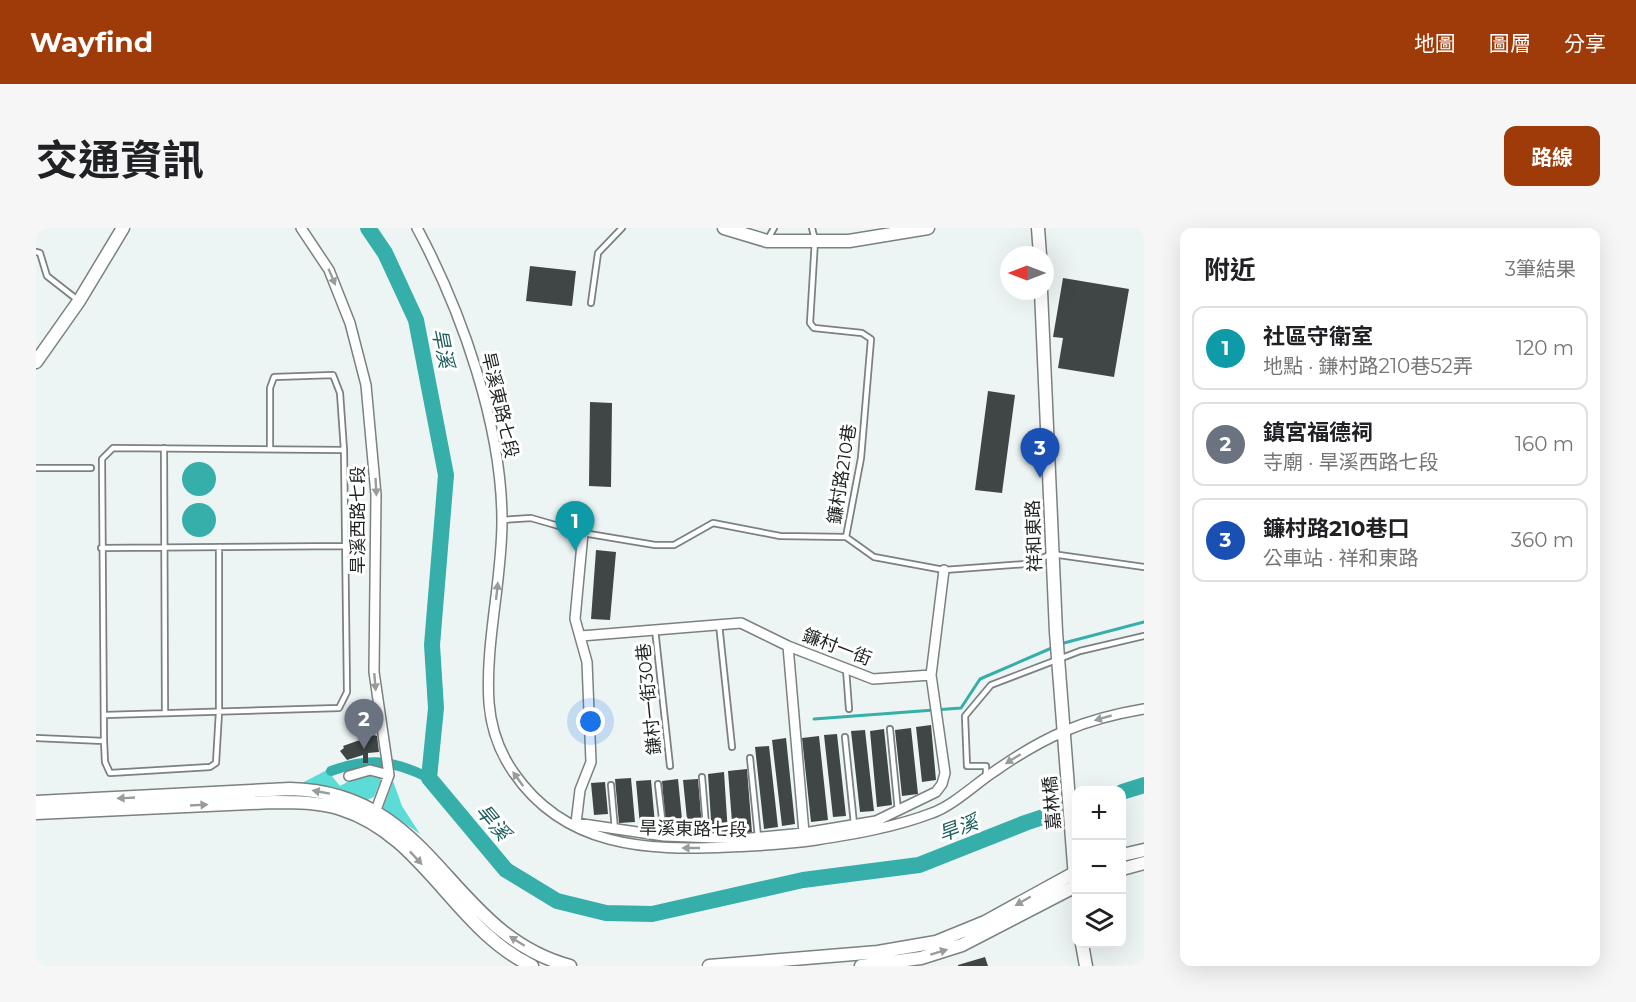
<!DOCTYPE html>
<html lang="zh-TW">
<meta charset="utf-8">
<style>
body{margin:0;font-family:Montserrat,"Noto Sans TC",sans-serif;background:#f6f6f6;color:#202124}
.controls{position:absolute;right:18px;bottom:18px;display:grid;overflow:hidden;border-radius:12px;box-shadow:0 6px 24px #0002}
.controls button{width:54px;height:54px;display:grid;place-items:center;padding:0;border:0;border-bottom:2px solid #e0e0e0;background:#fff;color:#202124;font:30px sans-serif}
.compass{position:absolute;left:964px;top:18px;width:54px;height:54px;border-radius:50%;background:#fff;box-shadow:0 6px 24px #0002;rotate:270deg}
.you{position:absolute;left:555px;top:494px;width:21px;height:21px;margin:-15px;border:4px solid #fff;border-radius:50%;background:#1a73e8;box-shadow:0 0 0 9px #1a73e833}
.badge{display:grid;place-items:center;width:39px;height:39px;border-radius:50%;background:#9f3b09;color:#fff;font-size:20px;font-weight:700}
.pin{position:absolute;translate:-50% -50px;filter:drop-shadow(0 2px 3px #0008)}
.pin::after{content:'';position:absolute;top:32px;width:21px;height:18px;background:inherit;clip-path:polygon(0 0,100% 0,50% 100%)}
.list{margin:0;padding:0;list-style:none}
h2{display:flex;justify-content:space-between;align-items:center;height:78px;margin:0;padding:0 24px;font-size:26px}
h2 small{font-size:20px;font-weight:400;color:#757577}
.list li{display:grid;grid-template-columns:39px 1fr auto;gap:18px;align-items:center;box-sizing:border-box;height:84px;margin:0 12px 12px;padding:0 12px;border:2px solid #e0e0e0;border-radius:12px}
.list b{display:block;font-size:22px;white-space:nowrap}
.list p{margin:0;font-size:20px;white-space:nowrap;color:#757577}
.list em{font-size:20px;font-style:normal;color:#757577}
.icon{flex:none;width:33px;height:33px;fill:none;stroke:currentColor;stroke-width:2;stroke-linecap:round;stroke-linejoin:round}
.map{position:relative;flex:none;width:1108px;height:738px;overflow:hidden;border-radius:12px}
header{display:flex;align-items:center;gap:36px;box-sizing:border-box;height:84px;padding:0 30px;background:#9f3b09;color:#fff}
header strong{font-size:28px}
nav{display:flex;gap:33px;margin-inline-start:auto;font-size:21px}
.intro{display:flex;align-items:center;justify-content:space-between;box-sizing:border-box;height:144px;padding:0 36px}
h1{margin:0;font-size:42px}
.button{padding:15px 27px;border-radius:12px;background:#9f3b09;color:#fff;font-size:21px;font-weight:700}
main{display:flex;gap:36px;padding:0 36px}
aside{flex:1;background:#fff;border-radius:12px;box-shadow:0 6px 24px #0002}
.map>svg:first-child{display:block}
</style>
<header>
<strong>Wayfind</strong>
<nav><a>地圖</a><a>圖層</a><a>分享</a></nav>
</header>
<div class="intro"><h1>交通資訊</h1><a class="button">路線</a></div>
<main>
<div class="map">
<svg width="1108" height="738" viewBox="0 0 1108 738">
<rect width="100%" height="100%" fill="#edf5f4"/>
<path fill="#5bdcd6" d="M291 542 304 558 324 547 346 549 338 569 331 572 307 563 264 556Z
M357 553 366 578 384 606 347 580Z"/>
<path fill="#36aea9" d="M146 251a17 17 0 1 1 34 0a17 17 0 1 1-34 0Z
M146 292a17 17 0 1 1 34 0a17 17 0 1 1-34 0Z"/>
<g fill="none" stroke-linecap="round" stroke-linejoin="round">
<path stroke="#36aea9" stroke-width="3" d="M1024 416 1108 394
M778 491 925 480 944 451 1018 419"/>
<path stroke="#36aea9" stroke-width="10" d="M295 543C333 529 357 532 393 550"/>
<path stroke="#36aea9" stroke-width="16" d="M332 0 349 25 380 92 410 247 396 417 400 480 393 550 470 642 521 673 570 685 616 686 767 652 883 637 989 595 1040 578
M1086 564 1108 557"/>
</g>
<path fill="#3f4645" d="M494 38 540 43 536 78 490 73Z
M1027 50 1093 61 1078 149 1022 140 1027 110 1017 109Z
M952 163 979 167 966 265 939 262Z
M554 174 576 175 575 259 553 258Z
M560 322 580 324 574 392 555 391Z
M895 497 900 552 886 554 880 499Z
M875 500 882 566 866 568 859 502Z
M848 501 856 577 841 579 834 503Z
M829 502 838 583 824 584 815 503Z
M801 506 810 588 797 589 788 507Z
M338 507 341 508 343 524 332 525V535H327V527L311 532 304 523 308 520 307 518Z
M783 508 792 592 775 594 766 510Z
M750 510 759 596 746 598 736 512Z
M733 518 742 599 728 601 719 519Z
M711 541 716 605 697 607 692 543Z
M688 544 692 606 676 607 672 546Z
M595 550 599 594 583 595 579 551Z
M642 551 647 601 630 602 626 553Z
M662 551 666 599 652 601 647 552Z
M615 552 619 596 604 598 600 553Z
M569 554 572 586 558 587 555 555Z
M949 729 952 738H922V737Z"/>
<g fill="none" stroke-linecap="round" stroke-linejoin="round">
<g stroke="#7a8180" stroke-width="8">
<path id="lane" d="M776 0 779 12 774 95 778 100 826 105 835 111 825 230 810 309
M732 11 738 0
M0 24 4 25 11 48 43 73
M555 75 562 25 586 0
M128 220 129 485
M0 240H55
M466 292 495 290 547 305 619 317H638L677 295 744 308 810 309
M810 309 838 329 908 342 990 336 1016 326 1108 339
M183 319V484L180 535 174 539 74 545 69 534 68 513 66 231 77 220 308 222
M65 320 309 318
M683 396 696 519
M619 401 634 538
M810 441 813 481
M69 487 303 480 311 464 308 222 304 165 297 147 238 149 234 160V219
M854 501 862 583
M809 509 818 596
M0 510 68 513
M714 530 722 609
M666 549 671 610
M950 549V538H931L929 488 955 457 1044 423 1108 408
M622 556 628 608
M575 557 579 602"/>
</g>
<g stroke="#7a8180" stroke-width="12">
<path id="street" d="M265 0 293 42 314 95 330 157 340 267 338 444 353 547 337 590
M381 0C426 84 466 198 466 293 466 354 449 415 453 475 455 500 464 525 478 545 529 619 610 623 692 619 722 618 751 616 780 612 818 606 860 599 896 585 918 577 939 556 959 543 1009 508 1048 491 1108 481
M547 305 539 391 551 434 555 534 544 562 540 595 628 608 705 611 768 605 840 593 900 564 906 556 909 545 895 447 908 342
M545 408 705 395 752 418 837 451 895 447
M752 418 768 605
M313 548 334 542 353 547"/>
</g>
<g stroke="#7a8180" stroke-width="15">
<path id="secondary" d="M688 0 731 13H813L892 0
M1002 0 1004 27
M1005 63 1020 404 1040 663
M0 134 43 73 87 0
M0 574 254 561C399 564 411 705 534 738
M0 585 237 574C259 574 283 574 305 581 388 607 419 701 496 738
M1086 627 1108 622
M1086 641 1108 635
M1046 716 1050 738
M673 738 842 724 900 714 949 694 1040 644
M825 738 885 730 926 717 1040 658"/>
</g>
<use href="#lane" stroke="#fff" stroke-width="4.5"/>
<use href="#street" stroke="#fff" stroke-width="9"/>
<use href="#secondary" stroke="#fff" stroke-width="12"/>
</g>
<defs><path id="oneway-solid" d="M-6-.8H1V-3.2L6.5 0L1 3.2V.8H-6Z" transform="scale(1.5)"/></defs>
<g fill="#9a9c9c">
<use href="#oneway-solid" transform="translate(296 49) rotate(67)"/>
<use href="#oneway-solid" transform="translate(340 259) rotate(87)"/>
<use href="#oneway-solid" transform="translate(461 363) rotate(-84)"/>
<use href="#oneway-solid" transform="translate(339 454) rotate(85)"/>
<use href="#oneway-solid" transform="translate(1067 490) rotate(164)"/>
<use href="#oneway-solid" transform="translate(977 531) rotate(148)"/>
<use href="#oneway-solid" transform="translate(482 551) rotate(-126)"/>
<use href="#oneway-solid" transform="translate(285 564) rotate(-170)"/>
<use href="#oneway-solid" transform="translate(90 570) rotate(177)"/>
<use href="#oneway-solid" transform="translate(163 577) rotate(-3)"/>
<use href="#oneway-solid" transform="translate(655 620) rotate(-180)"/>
<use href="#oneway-solid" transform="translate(380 630) rotate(47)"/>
<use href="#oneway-solid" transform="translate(987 673) rotate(150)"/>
<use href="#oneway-solid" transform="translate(481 713) rotate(-148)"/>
<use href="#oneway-solid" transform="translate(903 724) rotate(-17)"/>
</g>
<g text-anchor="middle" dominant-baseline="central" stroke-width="6" stroke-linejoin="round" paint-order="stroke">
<g font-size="18" fill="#1f2222" stroke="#fff">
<text transform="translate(464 177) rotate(77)">旱溪東路七段</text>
<text transform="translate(806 246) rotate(-81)">鐮村路210巷</text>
<text transform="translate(322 292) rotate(-90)">旱溪西路七段</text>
<text transform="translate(998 308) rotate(-92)">祥和東路</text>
<text transform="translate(801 419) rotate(21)">鐮村一街</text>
<text transform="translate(613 471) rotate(-96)">鎌村一街30巷</text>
<text transform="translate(1016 575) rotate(-95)">嘉林橋</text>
<text transform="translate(657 601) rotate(1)">旱溪東路七段</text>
</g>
<g font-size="20" font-style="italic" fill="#1d5d5b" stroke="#fff">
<text transform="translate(407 120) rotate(79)">旱溪</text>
<text transform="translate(457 594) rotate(50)">旱溪</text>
<text transform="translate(922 600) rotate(-20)">旱溪</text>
</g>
</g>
</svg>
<div class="controls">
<button>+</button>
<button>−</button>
<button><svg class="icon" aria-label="layers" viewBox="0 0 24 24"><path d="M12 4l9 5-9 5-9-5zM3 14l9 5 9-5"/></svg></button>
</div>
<svg class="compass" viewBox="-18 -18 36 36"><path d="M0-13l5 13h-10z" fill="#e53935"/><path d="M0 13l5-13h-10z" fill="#757577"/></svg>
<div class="you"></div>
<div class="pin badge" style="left:539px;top:323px;background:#0f9aa8">1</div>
<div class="pin badge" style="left:328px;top:521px;background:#6b7280">2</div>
<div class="pin badge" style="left:1004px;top:250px;background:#1a4fb4">3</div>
</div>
<aside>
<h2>附近<small>3筆結果</small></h2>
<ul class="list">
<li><span class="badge" style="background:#0f9aa8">1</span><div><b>社區守衛室</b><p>地點 · 鎌村路210巷52弄</p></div><em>120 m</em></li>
<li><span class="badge" style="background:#6b7280">2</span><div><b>鎮宮福德祠</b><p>寺廟 · 旱溪西路七段</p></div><em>160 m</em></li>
<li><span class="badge" style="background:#1a4fb4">3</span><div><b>鐮村路210巷口</b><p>公車站 · 祥和東路</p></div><em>360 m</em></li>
</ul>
</aside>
</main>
